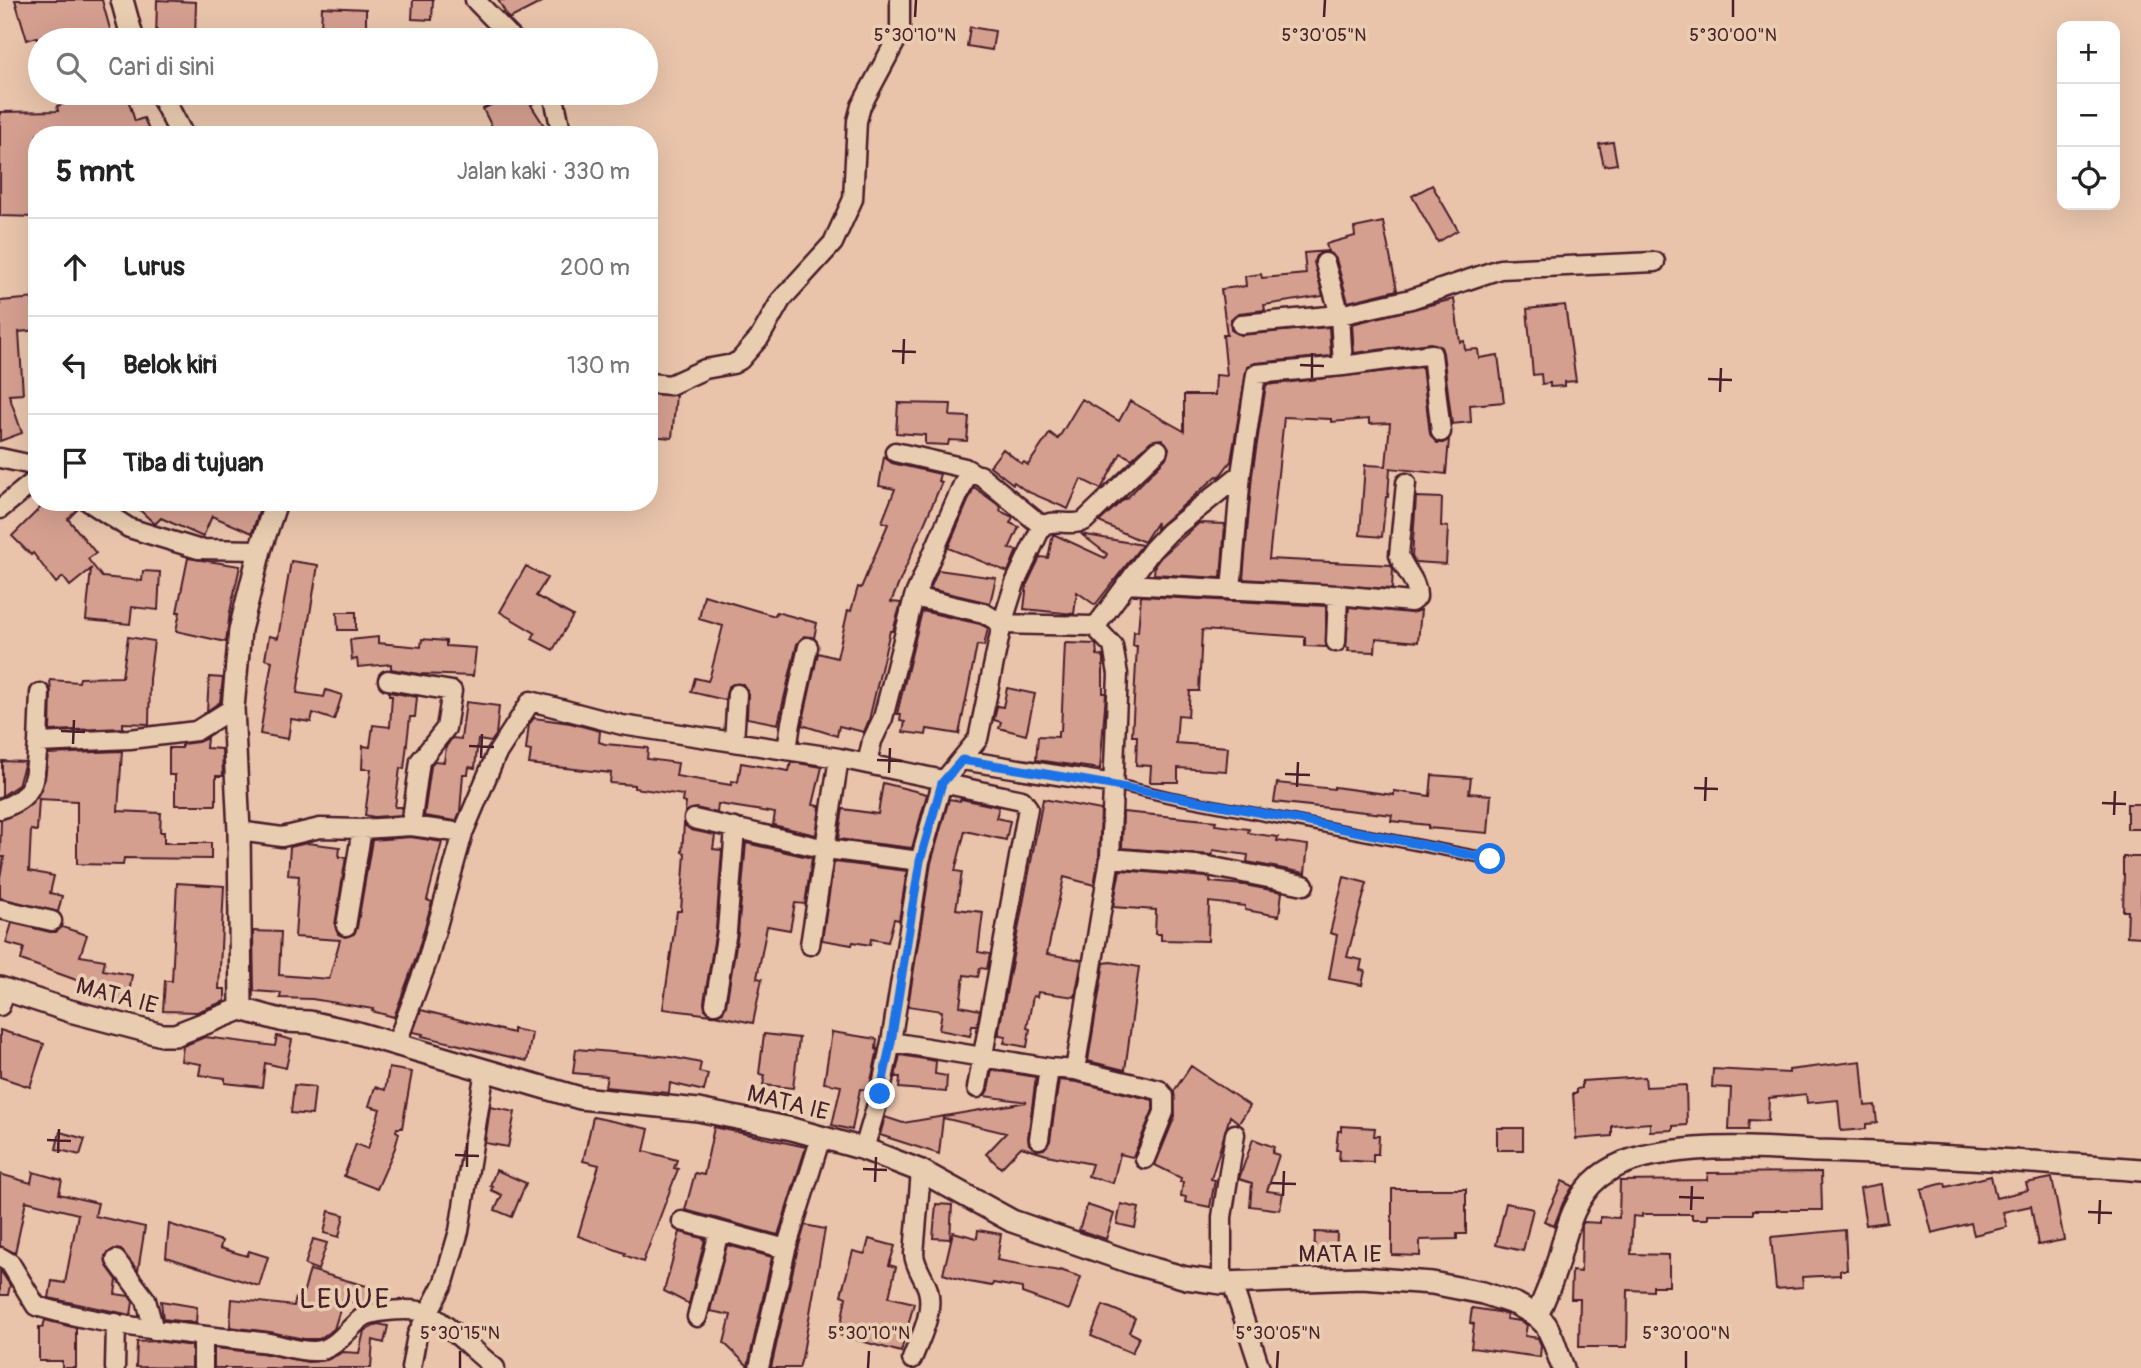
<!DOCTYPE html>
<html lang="id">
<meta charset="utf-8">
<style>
body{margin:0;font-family:Pangolin,sans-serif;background:#f2f2f2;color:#222}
.controls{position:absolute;right:21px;top:21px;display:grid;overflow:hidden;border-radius:14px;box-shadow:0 7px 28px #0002}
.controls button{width:63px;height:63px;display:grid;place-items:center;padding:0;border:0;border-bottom:2px solid #e0e0e0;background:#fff;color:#222;font:35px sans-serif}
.stop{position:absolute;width:21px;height:21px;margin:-16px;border:5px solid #1a73e8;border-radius:50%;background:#fff}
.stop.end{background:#1a73e8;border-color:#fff;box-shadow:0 2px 7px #0008}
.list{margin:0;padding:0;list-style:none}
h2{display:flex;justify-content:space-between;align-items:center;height:91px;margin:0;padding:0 28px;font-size:30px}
h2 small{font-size:23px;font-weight:400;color:#767676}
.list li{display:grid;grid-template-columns:46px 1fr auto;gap:21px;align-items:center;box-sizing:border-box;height:98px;padding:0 28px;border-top:2px solid #e0e0e0}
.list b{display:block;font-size:26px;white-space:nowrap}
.list em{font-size:23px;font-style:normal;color:#767676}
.icon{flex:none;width:38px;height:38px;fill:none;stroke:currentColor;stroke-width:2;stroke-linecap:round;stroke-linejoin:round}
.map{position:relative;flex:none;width:2141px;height:1368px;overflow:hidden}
.search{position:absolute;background:#fff;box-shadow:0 7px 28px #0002;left:28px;top:28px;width:630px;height:77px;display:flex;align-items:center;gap:18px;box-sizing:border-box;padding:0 24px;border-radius:38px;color:#767676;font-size:26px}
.panel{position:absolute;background:#fff;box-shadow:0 7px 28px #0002;left:28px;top:126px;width:630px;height:385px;border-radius:28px}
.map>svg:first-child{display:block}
</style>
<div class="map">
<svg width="2141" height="1368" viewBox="0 0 2141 1368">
<rect width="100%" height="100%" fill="#e9c4ab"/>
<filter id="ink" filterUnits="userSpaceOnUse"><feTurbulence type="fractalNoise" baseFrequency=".0143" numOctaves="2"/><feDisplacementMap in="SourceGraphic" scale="14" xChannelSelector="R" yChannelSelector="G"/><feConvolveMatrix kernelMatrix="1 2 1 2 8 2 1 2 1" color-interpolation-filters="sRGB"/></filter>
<g filter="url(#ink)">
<path fill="#d59f90" stroke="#4a1f2b" stroke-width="2" d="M15 0H102L113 40H38L37 37 27 40Z
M157 0 196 2 195 40H156Z
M413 0H433L432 20 412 19Z
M498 0H546L509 19Z
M322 7 366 9V31L321 29Z
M970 27 995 31 992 50 967 46Z
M83 93H126L135 121 144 118 151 135H37V217L0 216V112L58 111 57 106 84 98Z
M513 93H542V97L531 105 550 135H496L483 109Z
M1613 142 1617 164 1604 166 1599 144Z
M1432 185 1458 230 1438 242 1412 196Z
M1383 222 1397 290 1348 302 1336 259 1332 254 1323 252 1316 256 1314 261 1323 296 1264 305 1265 310 1239 313 1231 319V330L1241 335 1329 327 1331 356 1255 363 1247 367 1231 461 1219 477 1217 476 1156 529 1157 522 1144 542 1099 522 1125 498 1126 499 1166 458 1169 448 1162 439 1151 441 1132 459 1121 453 1101 489 1081 479 1068 509 1026 491 1014 482 1013 484 990 466 1003 449 1022 464 1024 462 1028 465 1050 433 1058 439 1082 399 1119 421 1130 401 1184 431V395H1215L1216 375 1227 376 1223 335H1227L1221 289 1246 286 1245 276 1261 274 1262 278 1306 274 1304 253 1328 251 1326 244 1355 236 1354 228Z
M37 298V330L19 332 23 394 9 395 22 433 0 441V301Z
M1454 299 1460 342 1464 341 1465 350 1478 349 1479 358 1498 355 1504 402 1470 405 1471 422 1452 424 1443 353 1441 347 1430 343 1354 353 1352 324Z
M1565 305 1576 381 1564 382V386L1550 387V383L1542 384 1541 374 1533 375 1527 309Z
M1422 367 1430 434 1437 443H1443L1449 439 1446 474 1390 468 1388 497H1386L1382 537 1360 535 1365 465 1386 466 1390 423 1369 424V419L1331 422V419L1284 417 1269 559 1391 565 1393 569 1392 589 1243 579 1252 475 1266 385Z
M649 394 676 395 672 438 649 436Z
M898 403 951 404 950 416 969 417 967 441 949 440 948 445 925 444V435L896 433Z
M884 457 892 463 940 474 938 481 942 482 891 602 901 603 893 631H890L869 720 864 732 839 726 837 736 802 725 818 653 837 658 848 610 851 611 858 587 861 588 888 524 882 522 895 489 879 486Z
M974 487 1001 507 1000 511 1013 517 1010 523 1019 527 1009 549 1017 550 1008 572 948 548Z
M1416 497 1442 498 1441 526 1448 527 1446 564 1415 562 1412 556Z
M46 502H78L79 508 68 519 96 553 88 559 102 577 142 581 143 571 160 572 158 610 132 607 130 624 86 620 91 569 70 586 63 577 56 583 33 553 31 555 12 536Z
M131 502H262L252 533 212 516 203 537 161 518 155 524Z
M1199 523 1225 524 1221 578 1154 574 1155 565 1161 557Z
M1053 534 1105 558 1107 554 1081 534 1142 545 1095 605 1077 592 1074 614 1024 609 1027 584 1040 557 1048 558Z
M188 558 240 566 230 612 226 642 176 631 180 612H177Z
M291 561 318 565 297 693 324 697 326 690 342 695 334 720 313 713 311 722 291 719 288 739 260 734 272 661 265 659 269 636 278 638Z
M526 566 547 578 536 596 573 616 553 650 532 639 535 633 500 612Z
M938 570 996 578 990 603 930 589Z
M704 595 775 616 776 612 817 623 814 638 804 636 797 644 778 724 747 718 748 694 743 684H733L728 687 725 700 691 692 695 678 708 681 710 676 723 626 699 619Z
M1141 596 1326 606V647L1305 646V637L1202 630 1199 691H1190L1188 716 1178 715 1176 743 1228 747 1226 771 1178 768V782H1150L1151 766 1136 765 1137 736H1132L1137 646H1133L1134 631 1138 632Z
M1349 607 1410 613 1421 610 1418 642 1376 638 1375 652 1348 651 1349 648 1346 647Z
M922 611 980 624 988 628 984 646 977 645 959 734 927 729 926 735 903 732 905 722 900 721 901 714H897Z
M337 612H356V630H338Z
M128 637 154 641 149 679H150L149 724 123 723V728L50 731 51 693 50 680 79 682 80 678 122 677Z
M378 637V643L421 647 422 639 446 641V646L476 648 473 676 419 674 391 669V664L358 667 357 659 352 660 350 640Z
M1065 643 1096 644 1097 655 1103 656V693H1106L1100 769 1036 760 1038 736 1058 737V731H1061Z
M209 677 223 678 220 702 207 711Z
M1007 688 1035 694 1026 735 999 728 1001 722 994 720 997 706 1003 707Z
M389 692 417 697 415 717H410L404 769 400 768 395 807H402L401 815 374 817 365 815 371 769H362L363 746 370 747 373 725 390 727 392 696H389Z
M466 702 499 706 496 735 491 742 478 740 475 768 469 767 468 774H463L460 812 456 821 424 816 431 766 434 761 444 762 446 747 452 738 461 739Z
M534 718 570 723 600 731 599 742 605 744 648 748 647 759 678 763 676 776 731 785V781L738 782 741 763 789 771 791 762 822 767 813 805 820 806 816 835 773 825 775 813 718 804 717 813 696 808 685 812 686 803 682 802 683 795 634 788V785L610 783 611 773 529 764 531 751 526 750 529 724Z
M207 738 206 748 222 749 223 776H216V805H175V775H169V748H182V744L198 742Z
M122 751 118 811 161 813 160 832H164V843H211V859L124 858 123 865 77 864V801L39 799 37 831 31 830 29 871 54 876 50 893 62 896 58 912 0 898V877L4 857H0L1 820 18 813 37 797 45 779 48 754Z
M2 761 25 762 18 785 2 796Z
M1432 775 1471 778 1469 793 1491 795 1488 833 1428 828V825L1391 821 1392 815 1274 802 1277 783 1334 789V787L1394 795V791L1430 796Z
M883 783 927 794 912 848 838 839 843 809 878 814Z
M949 799 960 801 961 799 999 807 996 818 1010 821 1006 840 965 831 955 871 962 872 956 909 983 912 978 952 990 954 987 969 980 968 978 977 964 975 960 1006 980 1010 977 1026H972L970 1036 939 1030 942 1011 908 1006 931 863Z
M1043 799 1101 810 1099 857 1094 885 1064 877 1047 954 1082 960 1075 997 1038 992 1037 997 1033 996 1027 1028 1030 1029 1027 1047 1004 1043 1006 1036 999 1035V1030Z
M2127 804H2141V829H2127Z
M1123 812 1216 821 1215 825 1249 829 1248 833 1278 837 1277 841 1308 845 1305 873 1247 862 1248 855 1213 850 1212 855 1122 848Z
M684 824 691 830 715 835 713 849 722 850 716 930 704 1002 705 1009 712 1015 663 1009 677 911H681L685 853 682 852Z
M411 837 442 842 427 900 432 902 416 958 394 1017 372 1011 373 1009 312 999 280 998 281 993 254 991 253 931 281 932 279 975 329 979 340 940 295 937 299 876 288 875 290 847 307 843 340 847 339 857H346L335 925 338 934 345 937 354 934 357 928 372 840Z
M746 843 812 858 805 904 795 903 790 930 767 926 757 978 762 979 753 1023 715 1015 723 1012 726 1006 738 933Z
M2123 857H2141V937L2127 936 2128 911H2123L2124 874H2123Z
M834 862 907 871 899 920 894 919 888 942 871 939 870 945 853 942 852 945 822 940Z
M1120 870 1206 877 1210 878V882L1244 885 1282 892 1279 916 1245 910V906L1209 902 1208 941 1161 940V934H1155L1156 910 1113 907Z
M1344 877 1367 883 1347 957 1362 960 1360 970 1365 971 1362 985 1329 979 1337 935 1330 933Z
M177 883 224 886 219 989H225V1001L197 1012 163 1011 165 981H172Z
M12 923 50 932H56L62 927 87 935 80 956 105 960 103 970 132 975 128 1001 77 993 79 981 21 960 24 948 6 943Z
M1111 962 1139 967 1125 1070 1088 1061 1104 963Z
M421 1010 513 1033V1029L532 1033 527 1061 422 1036 423 1034 413 1032Z
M0 1030 44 1044 30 1087 0 1077Z
M832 1032 877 1039 876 1049H878L869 1090 860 1089 852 1130 832 1125 841 1086 824 1083Z
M764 1034 799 1038 793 1088 763 1085 765 1075 759 1074Z
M277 1036 292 1040 286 1068 265 1063 262 1087 225 1083V1078L199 1075 201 1064 181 1061 183 1046 205 1037 275 1046Z
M576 1049 671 1057 701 1063 699 1072 708 1074 704 1091 670 1083 669 1093 605 1087 607 1076 573 1073Z
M900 1055 936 1061 935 1074 947 1076 946 1092 899 1088 900 1077H895Z
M1861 1061 1865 1106 1875 1105 1877 1123 1866 1124V1129L1841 1131 1838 1100 1807 1103 1806 1094 1769 1098 1768 1121 1749 1120 1748 1130H1729L1731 1088 1712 1087 1713 1069 1789 1073V1070Z
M1191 1066 1250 1106 1239 1123 1230 1116 1211 1179 1215 1180 1210 1207 1185 1202 1186 1197 1181 1196 1183 1182H1180L1181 1178 1155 1165 1175 1116 1174 1091Z
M389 1068 412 1072 402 1128H397L396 1131 399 1133 395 1148 377 1189 344 1176 356 1144 368 1149 380 1109 369 1106 375 1087 385 1090Z
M992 1070 1036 1077 1028 1138 1029 1144 1037 1150 1044 1149 1050 1141 1059 1080 1077 1082 1153 1100V1110L1134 1155 1132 1157 1120 1154 1113 1183 1088 1176 1092 1164 1047 1155 1021 1147 1001 1168 986 1154 1006 1133 943 1118 939 1154 880 1135 885 1117 903 1123 1027 1102 984 1096 988 1090Z
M1645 1077 1646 1087 1686 1085 1687 1125 1673 1126V1130L1650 1131V1123L1612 1126V1136L1576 1139 1573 1093H1577V1089L1582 1088V1081Z
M294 1085 315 1087 312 1115 291 1113Z
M490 1107 515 1112 508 1147 485 1143Z
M593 1117 649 1129 644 1151 677 1160 674 1168 678 1169 643 1262 624 1255 625 1253 578 1236 599 1165 583 1161Z
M1341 1126 1375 1128 1374 1136H1379L1378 1154H1373V1162L1339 1160 1340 1150H1336L1338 1131H1341Z
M714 1127 806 1147 778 1235 685 1210 695 1173 704 1175Z
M1497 1128H1523V1150H1497Z
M60 1132 85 1139 80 1155 56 1149Z
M1253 1139 1274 1147 1272 1153 1279 1155 1267 1191 1283 1193 1280 1210 1250 1206 1252 1183 1239 1179Z
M496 1170 526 1183 512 1217 495 1210 502 1195 491 1190 493 1187 490 1186Z
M33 1172 62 1180 59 1194 98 1203 95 1216 145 1227 138 1271 121 1250 114 1249 105 1256 107 1266 117 1280 115 1294 129 1296 133 1302 131 1315 49 1298 52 1281 65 1283 78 1214 26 1201 15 1253 0 1246V1174L31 1183Z
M1821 1172 1822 1210H1753V1214H1708V1219H1692V1214H1642V1217L1633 1216 1631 1254 1669 1255V1286H1653V1291L1628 1290 1627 1347H1579L1580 1299H1571L1572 1271 1581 1272 1582 1225 1584 1222 1600 1223V1217L1619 1218 1620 1181 1707 1180 1708 1173Z
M1991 1176 1996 1198 2028 1190 2026 1183 2052 1178 2064 1240 2038 1245 2031 1206 2003 1212 2007 1227 1974 1235 1971 1223 1932 1233 1921 1189 1945 1183 1946 1187Z
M1562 1181 1573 1186 1563 1203 1554 1226 1544 1221Z
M1881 1184 1887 1222 1866 1225 1860 1188Z
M1392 1189H1466V1234H1457V1239L1420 1240V1256L1392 1255Z
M1506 1203 1533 1209 1523 1251 1496 1245Z
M936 1204 952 1205 950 1239 933 1238Z
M1121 1204 1139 1208 1135 1228 1117 1224Z
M1087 1205 1114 1214 1106 1239 1079 1230Z
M329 1211 344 1215 339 1237 324 1233Z
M169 1224 222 1241 220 1248 247 1256 249 1251 268 1257 259 1286 166 1257Z
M805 1225 825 1229 802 1358 799 1368H771L797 1252Z
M978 1230 1001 1234 997 1260 1059 1271 1060 1270 1081 1277 1069 1310 1022 1293V1288L993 1283 992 1286 969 1282 943 1274 953 1232 977 1238Z
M1845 1230 1847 1270H1840V1275L1802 1277 1803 1287 1776 1289 1771 1237Z
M680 1232 705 1239 689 1304 664 1291Z
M1315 1232 1337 1233 1336 1259 1314 1258Z
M313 1239 327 1243 318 1270 305 1265Z
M869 1239 895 1246 889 1265 896 1267 889 1297 914 1303 901 1352 839 1335 846 1297 841 1295 853 1251 865 1254Z
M727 1245 772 1257 748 1366 724 1343 731 1315 710 1311Z
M0 1270 10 1285 8 1295H0Z
M310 1270 370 1287 365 1304 343 1300 334 1329 319 1339H304L270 1332 230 1327 232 1299 294 1306 296 1297H302Z
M161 1301 197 1307 196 1323 163 1319Z
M1103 1305 1135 1318 1129 1332 1139 1337 1132 1353 1091 1336Z
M1472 1308 1498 1312 1507 1315 1506 1319 1520 1321 1527 1325 1525 1336 1538 1338 1541 1345 1540 1357 1471 1348 1474 1324 1470 1323Z
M45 1320 76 1328V1368H62V1361H39V1327H43Z
M378 1324 388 1326 384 1343 373 1340 371 1368H214V1348L261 1353 308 1362 327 1360 343 1352 359 1353 364 1331Z
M157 1341 192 1346V1368L136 1367 137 1342Z"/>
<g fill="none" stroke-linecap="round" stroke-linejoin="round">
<g stroke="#4a1f2b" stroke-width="14">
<path id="service" d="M1114 784 1169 797 1490 859"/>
</g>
<g stroke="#4a1f2b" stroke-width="23">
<path id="minor" d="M475 0 514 40
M553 93 562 135
M1325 263 1340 315 1343 366
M1241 324 1340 315 1411 299 1500 269 1655 262
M649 383 670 385 705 369 733 364 740 360 760 337 781 300 833 243 853 199 857 121 861 106 900 33V0
M895 452 965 468 975 474
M0 458 37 466
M89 502 129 528 198 549 260 550
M0 509 37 479
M1126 584 1338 595 1411 602 1417 597C1418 581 1404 570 1399 555L1406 483
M1231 590 1241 474
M914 597 967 475H980L1042 526
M1094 626 1113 646 1118 674 1110 858
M1336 642 1338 595
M388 680 452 691 446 728 420 761 411 826
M734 742 737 694
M38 743 40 693
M787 750 791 723 808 647
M962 760 1114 784
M867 764 872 741 883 718 914 597 984 613 1002 624 1015 583 1042 526C1055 518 1070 527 1084 521L1158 450
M942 783 1022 800 1028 808 977 1088
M0 809C38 796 34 778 38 743L130 739 196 731 233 708
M694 819 826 849 920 861
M239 831 282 837 320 828 362 829 411 826 463 833 427 962 396 1045
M463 833 496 755 531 701 622 725 839 758 943 780
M0 909 52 921
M346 926 362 829
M810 945 839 758
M715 1004 727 931 735 828
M0 1006 6 989
M891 1042 1049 1068 1075 1070 1159 1090 1164 1096V1112L1145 1159
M1075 1070 1110 858 1208 866 1304 885
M1039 1139 1049 1068
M864 1149 880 1094 891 1042 920 861 942 783 978 739 1002 624 1094 626 1099 622 1152 550 1169 532 1241 474 1256 374 1343 366 1432 354 1441 432
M682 1221 786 1249
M0 1257 10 1263 36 1306C109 1327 186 1334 262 1342 279 1344 298 1352 315 1351 336 1350 347 1329 362 1318 373 1310 417 1307 429 1314 451 1327 475 1352 495 1368
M116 1260 146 1300 154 1330
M1222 1283V1217L1235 1134
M1232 1283 1260 1368
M697 1317 719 1232
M912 1359C920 1338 934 1313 928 1290 924 1277 915 1267 914 1254L921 1171
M115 1368 116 1323
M203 1368V1336
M411 1368 417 1335 444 1282 459 1231 485 1070
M759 1368 786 1249 821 1137"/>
</g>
<g stroke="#4a1f2b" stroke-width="26">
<path id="tertiary" d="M122 0 133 40
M160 93 182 135
M0 988 70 1011 162 1035H175L241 1009 284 1021 309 1022 354 1032 580 1098 698 1110 792 1129 864 1149 921 1171 1012 1221 1136 1264 1186 1278 1222 1283 1362 1278 1432 1283 1483 1293 1516 1304 1537 1316 1546 1325 1553 1340 1563 1368
M241 1009 239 831 233 708 240 630 260 550 276 502
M1537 1316C1543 1301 1550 1286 1555 1271 1565 1239 1571 1199 1599 1177 1625 1156 1664 1152 1695 1149 1736 1146 1777 1149 1817 1151 1925 1154 2033 1162 2141 1170"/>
</g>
<use href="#service" stroke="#e9cdb0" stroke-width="9"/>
<use href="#minor" stroke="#e9cdb0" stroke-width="18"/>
<use href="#tertiary" stroke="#e9cdb0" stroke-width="21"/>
</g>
</g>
<g fill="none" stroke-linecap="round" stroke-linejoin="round" filter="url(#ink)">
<path stroke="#1a73e8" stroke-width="9" d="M880 1094 891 1042 920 861 942 783 962 760C1138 788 1314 822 1490 859"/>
</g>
<path fill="none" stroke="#4a1f2b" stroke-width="2.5" d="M915 17 916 0M1324 17 1325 0M1733 17V0M892 351 916 352M903 364 904 339M1300 365 1324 366M1312 378V353M1708 379 1732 380M1720 392 1721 368M61 731 85 732M73 744 74 720M469 746 494 747M481 758 482 734M877 760 902 761M889 773 890 748M1285 774 1310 775M1297 787 1298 762M1694 788 1718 789M1705 801 1706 777M2102 803 2126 804M2114 815 2115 791M47 1140 71 1141M58 1153 59 1129M455 1155 479 1156M467 1167V1143M863 1169 887 1170M875 1182 876 1157M1271 1183 1296 1184M1283 1196 1284 1171M1679 1197 1704 1198M1691 1210 1692 1186M2088 1212 2112 1213M2099 1224 2100 1200M460 1368V1351M868 1368 869 1351M1277 1368 1278 1351M1686 1368V1351"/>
<g text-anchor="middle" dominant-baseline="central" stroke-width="7" stroke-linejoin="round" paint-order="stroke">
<g font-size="24" fill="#4a1f2b" stroke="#e9cdb0">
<text transform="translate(117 996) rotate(15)">MATA IE</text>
<text transform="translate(788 1103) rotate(14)">MATA IE</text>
<text x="1340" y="1254">MATA IE</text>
</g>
<g font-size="28" letter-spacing="2" fill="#4a1f2b" stroke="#e9cdb0">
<text x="345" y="1299">LEUUE</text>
</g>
</g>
<g font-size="18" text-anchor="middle" fill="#4a1f2b" stroke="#e9cdb0" stroke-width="7" stroke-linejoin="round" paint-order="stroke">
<text x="915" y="41">5°30'10"N</text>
<text x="1324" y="41">5°30'05"N</text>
<text x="1733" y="41">5°30'00"N</text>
<text x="1278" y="1339">5°30'05"N</text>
<text x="1686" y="1339">5°30'00"N</text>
<text x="460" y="1339">5°30'15"N</text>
<text x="869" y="1339">5°30'10"N</text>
</g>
</svg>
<div class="controls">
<button>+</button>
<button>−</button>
<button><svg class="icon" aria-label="locate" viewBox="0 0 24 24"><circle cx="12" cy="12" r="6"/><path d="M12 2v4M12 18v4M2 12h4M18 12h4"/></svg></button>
</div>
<div class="stop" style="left:1490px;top:859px"></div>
<div class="stop end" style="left:880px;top:1094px"></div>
<div class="search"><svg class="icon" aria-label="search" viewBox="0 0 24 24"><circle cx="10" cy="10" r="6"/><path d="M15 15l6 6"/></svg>Cari di sini</div>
<section class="panel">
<h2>5 mnt<small>Jalan kaki · 330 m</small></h2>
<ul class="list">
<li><svg class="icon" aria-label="ahead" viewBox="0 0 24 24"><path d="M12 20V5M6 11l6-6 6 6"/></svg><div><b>Lurus</b></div><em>200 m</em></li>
<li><svg class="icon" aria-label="left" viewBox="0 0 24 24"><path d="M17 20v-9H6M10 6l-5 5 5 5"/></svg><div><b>Belok kiri</b></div><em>130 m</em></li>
<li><svg class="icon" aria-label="arrive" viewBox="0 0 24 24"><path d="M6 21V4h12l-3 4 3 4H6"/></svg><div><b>Tiba di tujuan</b></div></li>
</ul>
</section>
</div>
